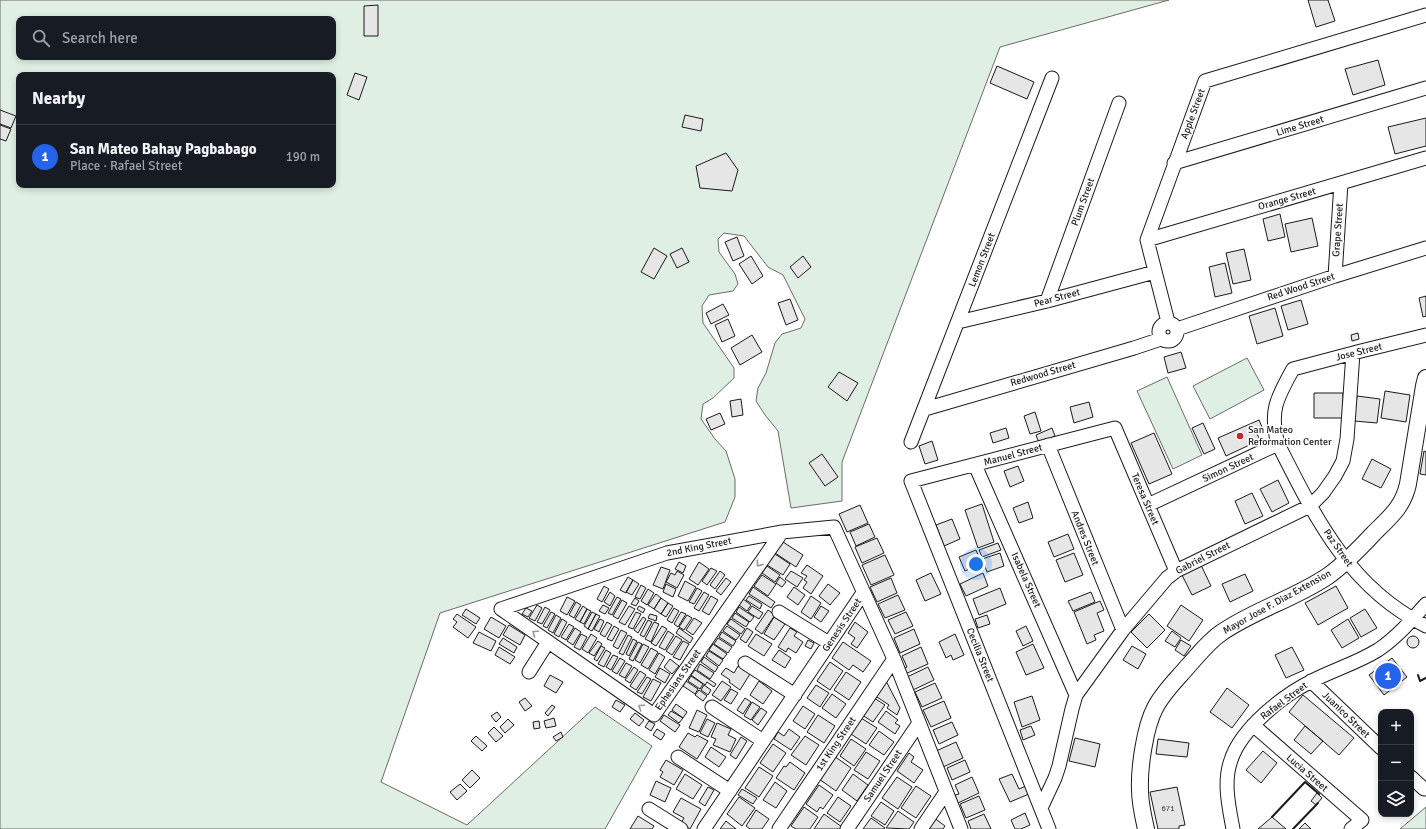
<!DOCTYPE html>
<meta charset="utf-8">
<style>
body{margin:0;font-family:Signika,sans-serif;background:#20242c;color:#f1f3f6}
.controls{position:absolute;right:12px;bottom:12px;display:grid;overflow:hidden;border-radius:8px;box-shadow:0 2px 6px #0003}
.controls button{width:36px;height:36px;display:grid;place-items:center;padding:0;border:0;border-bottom:1px solid #363941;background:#171b24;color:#f1f3f6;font:20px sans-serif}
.you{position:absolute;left:976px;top:564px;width:14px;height:14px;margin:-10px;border:3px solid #fff;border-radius:50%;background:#1a73e8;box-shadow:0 0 0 6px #1a73e833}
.badge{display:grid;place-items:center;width:26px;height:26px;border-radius:50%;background:#2563eb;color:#fff;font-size:13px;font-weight:700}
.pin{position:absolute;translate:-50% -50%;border:2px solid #fff;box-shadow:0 1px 4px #0006}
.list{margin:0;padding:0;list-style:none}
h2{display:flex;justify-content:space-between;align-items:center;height:52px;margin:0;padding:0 16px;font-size:17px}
h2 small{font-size:13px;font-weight:400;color:#9ea1a6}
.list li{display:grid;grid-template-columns:26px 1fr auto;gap:12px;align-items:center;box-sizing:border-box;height:64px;padding:0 16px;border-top:1px solid #363941}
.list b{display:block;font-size:15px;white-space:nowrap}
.list p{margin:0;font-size:13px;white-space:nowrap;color:#9ea1a6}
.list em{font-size:13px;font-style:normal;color:#9ea1a6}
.icon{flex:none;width:22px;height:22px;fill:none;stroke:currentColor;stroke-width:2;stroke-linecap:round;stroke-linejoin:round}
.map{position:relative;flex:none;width:1426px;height:829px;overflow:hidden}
.search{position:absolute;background:#171b24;box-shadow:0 2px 6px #0003;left:16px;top:16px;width:320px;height:44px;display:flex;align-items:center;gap:10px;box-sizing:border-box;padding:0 14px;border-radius:8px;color:#9ea1a6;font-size:15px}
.panel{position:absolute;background:#171b24;box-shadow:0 2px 6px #0003;left:16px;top:72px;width:320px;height:116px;border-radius:8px}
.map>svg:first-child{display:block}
</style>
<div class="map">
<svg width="1426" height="829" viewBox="0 0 1426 829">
<rect width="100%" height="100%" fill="#fff"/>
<path fill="#e0efe3" stroke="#6a6a6a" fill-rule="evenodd" d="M0 0H1169L1000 47 842 462V501L791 508 778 431 765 415 756 401 758 388 766 373 775 343 782 334 801 328 805 319 783 275 768 267 744 236 724 233 718 239 719 252 735 274 738 284 733 291 709 295 702 306 703 323 734 368V378L713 398 703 404 701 419 715 439 726 451 735 479V497L725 522 440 613 381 782 467 825 595 707 652 746 605 829H0ZM19 19H333V57H19ZM19 75H333V185H19Z
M1247 358 1264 390 1210 419 1193 386Z
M1167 377 1202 455 1173 469 1137 391Z
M1426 807V829H1400Z"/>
<path fill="#e6e6e6" stroke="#1a1a1a" d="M1308 0H1328L1335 21 1316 27Z
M378 5V36H364V6Z
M1378 60 1385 85 1353 95 1345 69Z
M997 66 1034 82 1027 99 990 83Z
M355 73 367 77 359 100 347 95Z
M0 110 16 116 11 128 0 124Z
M685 115 703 119 701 131 682 127Z
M1426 118V146L1395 154 1388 127Z
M0 125 11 129 6 141 0 139Z
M726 153 738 170 732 191 700 188 696 166Z
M1280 214 1285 237 1268 241 1263 219Z
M1312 218 1318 246 1291 252 1285 224Z
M737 237 744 256 733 261 725 242Z
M654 248 667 256 654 279 641 272Z
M682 248 689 262 677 268 670 254Z
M1244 249 1251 280 1233 284 1226 253Z
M751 256 763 276 752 284 739 264Z
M803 256 811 267 798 278 790 267Z
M1225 263 1232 293 1215 297 1209 267Z
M1426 296V316L1423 317 1419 298Z
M790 299 798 320 786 325 778 303Z
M1301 300 1308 324 1288 330 1281 306Z
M723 304 729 315 711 324 706 313Z
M1275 308 1283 336 1257 344 1249 316Z
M728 319 735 336 722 342 715 325Z
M1358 333 1359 339 1352 341 1351 335Z
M752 335 762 352 740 365 731 348Z
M1181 352 1186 368 1168 373 1164 357Z
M839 372 858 383 847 401 828 387Z
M1385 391 1410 395 1406 422 1381 418Z
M1314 393H1343V418H1314Z
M1357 396 1380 399 1377 423 1354 421Z
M741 399 743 415 732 417 730 401Z
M1089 402 1093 417 1074 423 1070 407Z
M1035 412 1041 431 1030 434 1024 416Z
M720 413 725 424 711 430 706 419Z
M1259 420 1262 427 1258 429 1260 433 1257 434 1260 440 1226 456 1218 438Z
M1203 423 1215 449 1204 454 1192 428Z
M1006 428 1009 438 993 443 990 433Z
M1052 428 1055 436 1039 443 1036 435Z
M1154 433 1172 474 1149 484 1131 443Z
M932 441 938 460 925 464 919 446Z
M1424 451 1426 452V475L1420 474Z
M822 454 838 477 825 486 809 463Z
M1372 459 1391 469 1381 488 1362 479Z
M1018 466 1024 481 1010 487 1004 471Z
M1278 480 1289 503 1272 512 1260 489Z
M1252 493 1263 516 1245 524 1235 501Z
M1028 502 1033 518 1019 523 1013 508Z
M982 504 994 542 978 548 965 510Z
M860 505 868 523 847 532 839 514Z
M952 519 960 539 944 546 936 525Z
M869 524 875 537 856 546 850 532Z
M1068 534 1074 549 1054 557 1048 542Z
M877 538 884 553 862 563 855 547Z
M783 542 803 555 796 567 775 553Z
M998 543 1001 550 982 557 979 550Z
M976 550 982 564 965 571 959 557Z
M1000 553 1004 566 987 572 982 559Z
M1074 553 1083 575 1065 582 1056 560Z
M775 554 790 564 783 575 767 565Z
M885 555 894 575 871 585 862 565Z
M679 562 686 566 683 573 675 569Z
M699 562 709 569 698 585 689 579Z
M1200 563 1211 586 1192 595 1181 573Z
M807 565 823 576 811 594 803 588 807 582 804 580 807 576 801 573Z
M767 566 780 575 775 582 762 573Z
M661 567 670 570 663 589 653 585Z
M711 568 717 571 707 585 702 581Z
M677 571 684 575 677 588 666 582 671 573 675 575Z
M720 571 725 575 715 589 710 585Z
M791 571 803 578 797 587 785 579Z
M931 573 941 594 925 601 916 580Z
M983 573 988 586 966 596 960 584Z
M1245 574 1253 591 1230 602 1222 584Z
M762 575 776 584 768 596 754 586Z
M628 577 633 580 626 593 620 590Z
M780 577 786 582 782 587 776 583Z
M726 578 731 582 721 595 716 591Z
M891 578 897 593 877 602 870 587Z
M633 580 639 584 632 595 626 592Z
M685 581 696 587 688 601 678 596Z
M666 584 676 589 673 597 663 592Z
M828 584 840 593 830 605 819 596Z
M641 585 646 588 640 599 635 597Z
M604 586 609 589 602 602 597 599Z
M1336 586 1348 608 1318 625 1305 603Z
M753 587 775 602 771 608 749 594Z
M794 587 805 595 798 605 787 597Z
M697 588 702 591 694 604 689 602Z
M1000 588 1006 604 979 615 973 599Z
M648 589 654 593 647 605 641 601Z
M610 592 615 596 610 606 604 602Z
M704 592 709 595 699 611 694 608Z
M1091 592 1095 602 1073 611 1068 601Z
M656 594 661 598 654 609 648 605Z
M898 595 905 610 885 618 878 604Z
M711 596 718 600 709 615 702 611Z
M749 596 762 604 760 609 746 600Z
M811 596 821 603 811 619 801 612Z
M567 597 575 601 567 615 560 611Z
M617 597 621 599 612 615 608 613Z
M635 598 639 601 636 606 631 604Z
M661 598 668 603 661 614 654 609Z
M743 599 751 605 747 611 739 605Z
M622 600 627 603 618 619 613 616Z
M1100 601 1104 610 1097 613 1104 631 1094 635 1096 640 1087 644 1074 612Z
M576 602 581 605 574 618 569 615Z
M668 603 673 606 666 617 661 614Z
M537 605 542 608 535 621 529 618Z
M603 605 609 608 605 614 599 611Z
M1181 605 1203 620 1189 641 1167 626Z
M583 606 587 609 580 622 575 619Z
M629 606 635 609 625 625 619 622Z
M639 606 645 609 643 613 637 609Z
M752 606 763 613 759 619 748 612Z
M821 606 829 611 821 622 814 617Z
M545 607 550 610 542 624 537 622Z
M739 607 754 617 750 622 736 612Z
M526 608 532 611 528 617 522 614Z
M674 608 679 611 672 623 667 620Z
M466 609 480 618 476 624 462 615Z
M587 609 591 611 584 624 580 622Z
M1365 609 1377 628 1361 637 1350 618Z
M768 610 775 615 762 634 755 629Z
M551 612 555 614 547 628 543 626Z
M592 612 596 614 588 629 584 626Z
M636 612 641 614 633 629 628 627Z
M681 612 686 614 678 627 674 624Z
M906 612 913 626 895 634 888 620Z
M735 613 749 622 746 627 732 618Z
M457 614 476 627 468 638 453 627 457 622 453 619Z
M596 614 600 616 592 631 588 629Z
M650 614 657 616 656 621 648 618Z
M1149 614 1165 630 1147 648 1131 632Z
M556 615 561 618 553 633 548 630Z
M687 615 692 618 684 630 679 627Z
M987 615 990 624 978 628 975 619Z
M491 617 506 626 499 638 484 629Z
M643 617 646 619 638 633 634 630Z
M774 617 785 624 774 640 764 634Z
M694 618 702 623 693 635 686 630Z
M562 619 567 622 559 637 554 634Z
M600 619 604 621 599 632 594 629Z
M731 619 745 629 741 634 727 624Z
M1348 619 1359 638 1342 648 1331 630Z
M648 620 652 622 644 637 640 635Z
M607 622 612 625 605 637 600 634Z
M654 622 659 624 651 642 645 639Z
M855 622 868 632 857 648 851 644 855 638 848 633Z
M569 624 574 627 566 640 561 637Z
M509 625 525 635 520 645 503 635Z
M614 626 619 629 612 641 607 639Z
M662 626 667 629 656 646 651 643Z
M727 626 740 635 736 640 723 631Z
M1026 626 1033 641 1023 646 1016 631Z
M575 628 581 632 573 645 567 641Z
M679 628 693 638 690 643 676 633Z
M747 628 753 632 746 643 740 639Z
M790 628 797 632 794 636 803 642 796 653 788 648 786 652 778 647Z
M914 629 920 644 900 653 894 638Z
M621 630 627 633 618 649 613 646Z
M668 631 674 635 665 650 659 647Z
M1172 631 1181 638 1175 647 1165 641Z
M479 632 496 641 491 651 473 643Z
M722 632 736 641 733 646 719 637Z
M581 634 587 637 580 650 574 647Z
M591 634 597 638 588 653 582 649Z
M756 634 772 644 764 656 748 646Z
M955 634 964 655 953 660 951 655 946 658 939 642Z
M628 635 632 637 623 655 619 653Z
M1407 642a6 6 0 1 1 12 0a6 6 0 1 1-12 0Z
M676 636 682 640 672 655 666 651Z
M503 638 517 647 514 653 499 644Z
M718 638 732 647 728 653 714 644Z
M633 639 637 641 629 656 626 654Z
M808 640 814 643 811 649 805 646Z
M1181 640 1191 646 1184 656 1175 650Z
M598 641 602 644 594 656 589 653Z
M683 641 689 644 680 660 673 657Z
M638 642 642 644 633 661 629 659Z
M843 642 871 661 863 672 853 665 849 670 832 658Z
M643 644 649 647 640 663 635 660Z
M713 644 727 654 723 659 709 650Z
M1033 644 1044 668 1026 675 1016 652Z
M601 646 605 648 597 661 594 659Z
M1132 646 1146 654 1138 669 1123 660Z
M499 647 515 657 510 664 495 655Z
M921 647 928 664 905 674 903 669 907 667 902 656Z
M1292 647 1304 670 1286 678 1275 655Z
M651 648 658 652 648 669 641 665Z
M606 650 611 653 604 667 598 664Z
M779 650 791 658 785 668 772 660Z
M709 651 723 660 719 666 706 656Z
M659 653 665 657 655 674 649 670Z
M613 655 618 657 611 670 606 667Z
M704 657 718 667 715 672 701 662Z
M620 658 625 661 617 674 612 671Z
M1392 658 1407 677 1384 695 1369 675Z
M670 659 679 666 672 674 664 667Z
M830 662 843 671 830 690 817 681Z
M626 663 632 666 625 678 619 675Z
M700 664 714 673 710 679 697 670Z
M738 666 750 674 740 690 729 682 730 680 721 674 726 668 734 673Z
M634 667 638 670 630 683 625 680Z
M928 667 934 680 913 690 907 677Z
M660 668 670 674 665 683 655 677Z
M695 670 716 684 714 687 707 682 705 685 691 675Z
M640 671 646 675 636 690 630 686Z
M846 672 861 682 849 700 834 690Z
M550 675 563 682 556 693 544 686Z
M691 676 703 684 700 689 688 681Z
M647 677 651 679 642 694 637 692Z
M653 679 661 683 651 701 643 697Z
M885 679 900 708 897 715 887 708 889 705 874 695Z
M686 681 698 689 695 694 683 686Z
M722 681 731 687 721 701 712 695Z
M759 681 772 691 763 704 750 695Z
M935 683 942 698 922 707 915 692Z
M704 685 711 690 708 695 701 690Z
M816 685 829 693 820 707 807 698Z
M1227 688 1249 705 1232 728 1210 712Z
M731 689 738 693 731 704 724 700Z
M699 690 707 696 703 701 695 695Z
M832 694 846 704 836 718 822 708Z
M1303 695 1354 738 1339 755 1289 712Z
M1032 696 1040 720 1022 727 1014 702Z
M525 698 532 706 525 711 519 702Z
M745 698 751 702 743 714 737 710Z
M874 698 885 705 873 722 862 715Z
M616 700 625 705 620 712 612 707Z
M944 701 951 718 931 727 923 710Z
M752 702 760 707 751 720 744 716Z
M676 704 687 712 683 718 672 710Z
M552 705 555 707 548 716 545 713Z
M803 706 815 714 805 729 793 721Z
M761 708 767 712 758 725 752 720Z
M697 710 707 715 699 732 689 728Z
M671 711 683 718 679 723 668 715Z
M886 711 898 720 895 723 900 726 895 734 878 722Z
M497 712 501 717 496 722 491 716Z
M635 713 644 720 639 726 630 719Z
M664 715 680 725 675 732 660 721Z
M818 715 835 726 824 743 807 732Z
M554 718 556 726 546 728 544 721Z
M861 718 877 728 866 744 851 734Z
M508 719 514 725 505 733 500 727Z
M707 719 715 723 708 737 700 733Z
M539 721 540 728 534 729 533 722Z
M649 721 655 724 651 731 645 727Z
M952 722 958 735 939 744 933 730Z
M717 723 731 729 728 735 736 739 730 752 713 745 716 739 711 737Z
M1031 726 1035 735 1023 740 1020 730Z
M1305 726 1323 741 1311 754 1294 740Z
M494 727 503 736 496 742 488 733Z
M657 729 665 734 661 740 653 735Z
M789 729 800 737 791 750 774 739 778 732 784 736Z
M879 731 894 742 884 755 869 745Z
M561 732 563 737 556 741 553 737Z
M688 733 695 737 697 735 708 741 697 759 679 747Z
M476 736 487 746 482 751 471 741Z
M805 736 819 745 806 765 791 755Z
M741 737 747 741 736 759 730 755Z
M1075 738 1100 744 1095 767 1069 761Z
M851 739 866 749 854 766 840 756Z
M1158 739 1189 743 1187 757 1156 754Z
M956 742 963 758 943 767 936 751Z
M773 744 786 753 773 772 760 763Z
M711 747 726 757 719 767 705 757Z
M1263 751 1277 763 1261 783 1246 770Z
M866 752 880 761 868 779 854 770Z
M909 753 914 757 911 762 923 770 914 783 897 771Z
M834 756 851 768 836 791 819 779Z
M666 760 683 770 674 785 660 777 663 772 660 770Z
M965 760 970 772 952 780 947 768Z
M790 762 805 773 794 790 776 778 784 766 786 767Z
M759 767 773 776 759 797 745 788Z
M472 770 480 778 470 788 462 780Z
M685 774 702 785 693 799 676 789Z
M853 774 868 785 857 801 842 790Z
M1012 774 1019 789 1026 786 1029 794 1010 802 999 779Z
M897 777 912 787 898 809 882 798Z
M972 777 979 793 958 803 955 795 959 794 955 785Z
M656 781 671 788 665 802 650 795Z
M775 782 787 791 776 808 763 800Z
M460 784 467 791 457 800 450 792Z
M819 785 833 795 823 809 820 807 817 812 806 804Z
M916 786 931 796 916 818 901 808Z
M708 787 714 790 705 806 699 802Z
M1177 787 1185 825 1179 826V829H1158L1150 792Z
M742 789 757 798 753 804 738 795Z
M1317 793 1322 798 1316 805 1311 801Z
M979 796 985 810 966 818 960 804Z
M739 797 755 808 742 826 727 814Z
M838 797 851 806 840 822 827 813Z
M681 798 701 809 690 829 681 823 684 818 673 812Z
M881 802 894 811 885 825 871 816Z
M804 807 818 817 810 829H796L791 826Z
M756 810 769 819 762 829H750L746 826Z
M898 811 914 822 909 829 886 828Z
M1025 813 1030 825 1021 829H1015L1011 820Z
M824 814 842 827 841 829H814Z
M984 814 991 829H971L968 821Z
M638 816 654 826 652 829H630Z
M933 817 945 826 943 829H925Z
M1272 817 1286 829H1258Z
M871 818 885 828 884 829H863Z
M726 821 736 829H720Z
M1305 823 1311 829H1299Z"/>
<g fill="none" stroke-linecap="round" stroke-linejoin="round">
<g stroke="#1a1a1a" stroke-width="15">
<path id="minor" d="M1174 163 1426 88
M1147 240 1426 158
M1335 276 1341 183
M1047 301 1119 103
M958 322 1047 301 1155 272
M1168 322 1147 240 1205 81 1426 15
M1159 332a9 9 0 1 1 18 0a9 9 0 1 1-18 0Z
M1177 329 1335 276 1426 248
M925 409 1134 348 1161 339
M911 442 1052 78
M1278 444C1315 517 1349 588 1426 626
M1048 445 1123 630
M975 465 1076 695
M1148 505 1278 444C1269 411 1277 398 1293 369L1361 351 1426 335
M501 609 667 553 782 532 834 527 894 659 961 829
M501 609 654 715 782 532
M779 612 829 643
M745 663 795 695
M529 672 548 642
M1311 681 1381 748
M712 707 763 741
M1253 725 1362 820 1351 829
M678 757 730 791
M1411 777 1424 789
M1041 808 1055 778 1059 766 1072 709 1076 695 1123 630 1167 578 1176 571 1310 506 1323 493 1335 476 1343 461 1347 439 1353 353
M649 809 681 829
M704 829 863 593
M779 829 894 659
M847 829 919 723
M921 829 946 792
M1049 829 911 481 1115 428 1176 571
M1233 829C1229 807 1223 782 1231 760 1241 729 1283 695 1312 681 1333 670 1357 663 1378 650 1396 638 1411 621 1426 604"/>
</g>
<g stroke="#1a1a1a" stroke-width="18">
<path id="tertiary" d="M1146 829C1143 816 1140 803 1140 790 1139 768 1145 727 1155 708 1163 692 1178 678 1189 665 1199 654 1209 641 1221 633 1254 610 1294 599 1328 576 1345 564 1360 548 1374 533 1390 517 1403 507 1408 484L1424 386 1426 378"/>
</g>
<use href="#minor" stroke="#fff" stroke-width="13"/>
<use href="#tertiary" stroke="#fff" stroke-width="16"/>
<path stroke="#1a1a1a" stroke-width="2" d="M1418 675 1420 681 1426 678
M1272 817 1305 782 1319 794
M1293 829 1318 803"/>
</g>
<defs><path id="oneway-chevron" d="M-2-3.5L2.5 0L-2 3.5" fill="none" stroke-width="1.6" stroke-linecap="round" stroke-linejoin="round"/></defs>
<g stroke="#989898">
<use href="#oneway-chevron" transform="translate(759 564) rotate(125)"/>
<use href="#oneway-chevron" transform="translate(535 633) rotate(-145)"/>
<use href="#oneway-chevron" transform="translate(641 707) rotate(-145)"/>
</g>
<circle fill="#c62828" stroke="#fff" stroke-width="1.5" cx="1240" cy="436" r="4"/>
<g text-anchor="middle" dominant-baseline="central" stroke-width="3" stroke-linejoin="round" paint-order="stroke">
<g font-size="8" fill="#4d4d4d">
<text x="1168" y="808">671</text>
</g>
<g font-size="10" fill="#1a1a1a" stroke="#fff">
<text transform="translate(1193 114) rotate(-70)">Apple Street</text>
<text transform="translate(1300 126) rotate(-17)">Lime Street</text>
<text transform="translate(1287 199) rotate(-16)">Orange Street</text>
<text transform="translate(1083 202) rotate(-70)">Plum Street</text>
<text transform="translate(1338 230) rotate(-86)">Grape Street</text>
<text transform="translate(982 260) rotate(-69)">Lemon Street</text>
<text transform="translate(1301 287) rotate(-18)">Red Wood Street</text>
<text transform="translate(1057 298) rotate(-15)">Pear Street</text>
<text transform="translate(1359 352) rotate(-14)">Jose Street</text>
<text transform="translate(1043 374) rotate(-16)">Redwood Street</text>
<text transform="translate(1013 455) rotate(-15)">Manuel Street</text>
<text transform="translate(1228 468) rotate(-25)">Simon Street</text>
<text transform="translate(1145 499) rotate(67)">Teresa Street</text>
<text transform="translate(1085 538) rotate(68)">Andres Street</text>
<text transform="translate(699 547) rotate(-11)">2nd King Street</text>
<text transform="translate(1338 548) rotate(55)">Paz Street</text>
<text transform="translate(1203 558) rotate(-27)">Gabriel Street</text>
<text transform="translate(1026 580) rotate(66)">Isabela Street</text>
<text transform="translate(1277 602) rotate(-29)">Mayor Jose F. Diaz Extension</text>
<text transform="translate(842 625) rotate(-56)">Genesis Street</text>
<text transform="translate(980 655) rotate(68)">Cecilia Street</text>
<text transform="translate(678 680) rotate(-55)">Ephesians Street</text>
<text transform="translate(1284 701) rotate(-37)">Rafael Street</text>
<text transform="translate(1346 715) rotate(44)">Juanico Street</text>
<text transform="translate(836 744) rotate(-56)">1st King Street</text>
<text transform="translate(1307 773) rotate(41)">Lucia Street</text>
<text transform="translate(883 776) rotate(-56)">Samuel Street</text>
</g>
<g font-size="10" fill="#1a1a1a" stroke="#fff" text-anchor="start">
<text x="1248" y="430">San Mateo<tspan x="1248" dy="12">Reformation Center</tspan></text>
</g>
</g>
</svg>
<div class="controls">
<button>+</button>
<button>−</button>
<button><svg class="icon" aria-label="layers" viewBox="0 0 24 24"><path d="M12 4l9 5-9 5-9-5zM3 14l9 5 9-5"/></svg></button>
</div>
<div class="you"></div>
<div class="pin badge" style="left:1388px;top:676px">1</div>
<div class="search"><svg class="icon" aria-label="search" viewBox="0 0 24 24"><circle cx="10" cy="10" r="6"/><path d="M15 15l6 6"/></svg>Search here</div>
<section class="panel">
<h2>Nearby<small></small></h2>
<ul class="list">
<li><span class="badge">1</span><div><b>San Mateo Bahay Pagbabago</b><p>Place · Rafael Street</p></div><em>190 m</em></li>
</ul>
</section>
</div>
